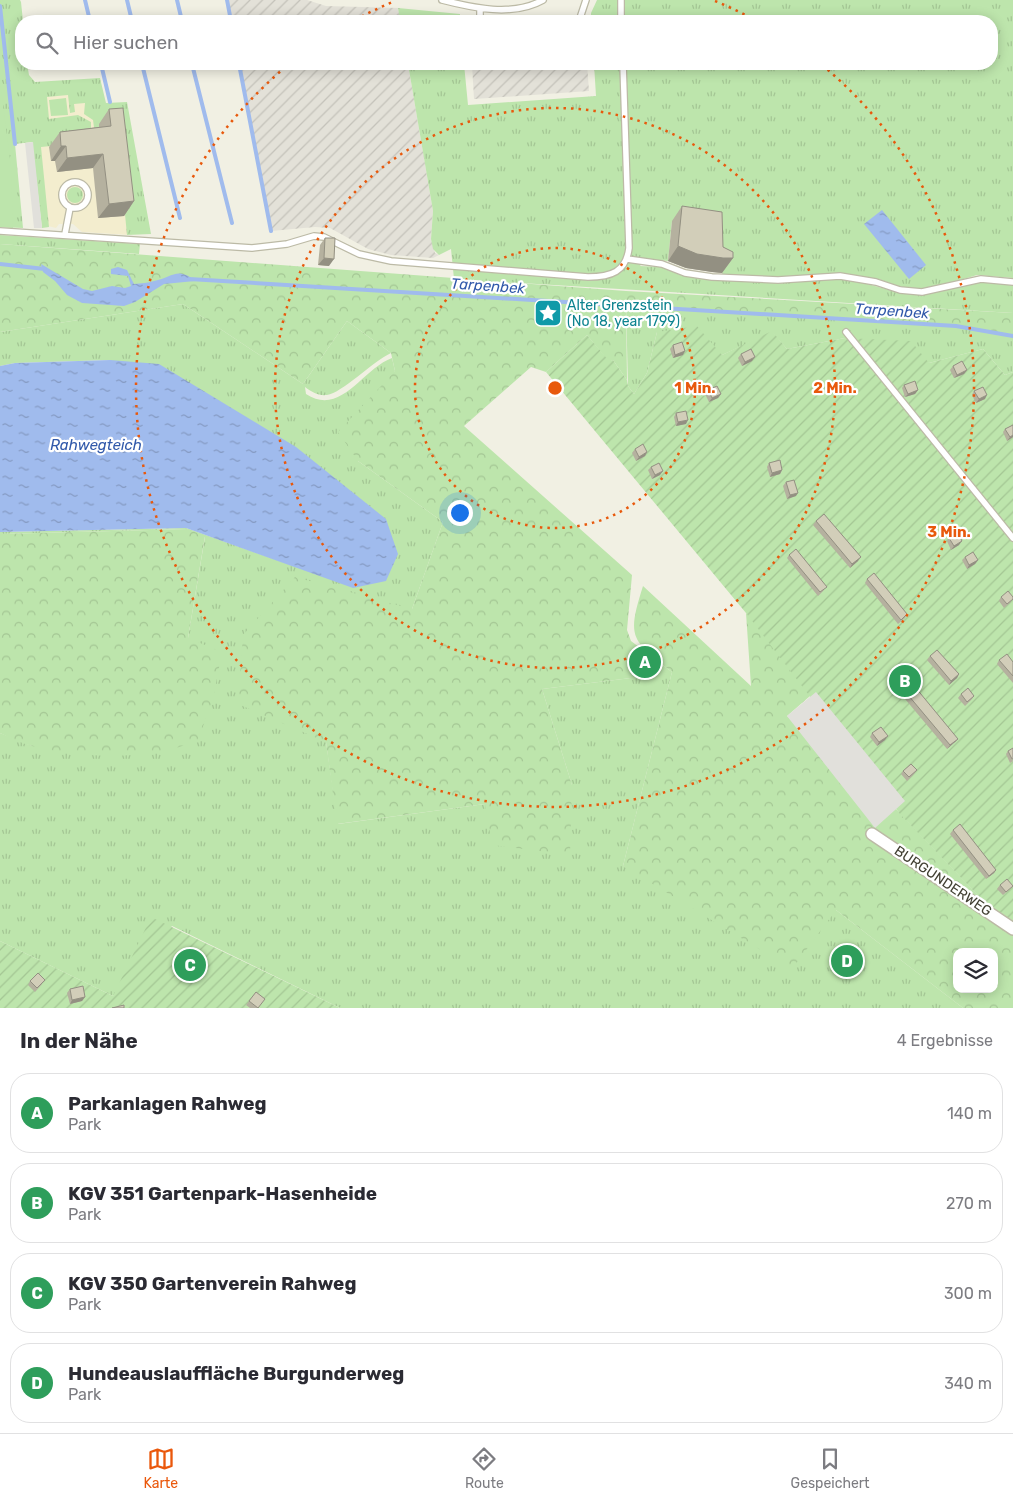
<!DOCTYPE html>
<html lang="de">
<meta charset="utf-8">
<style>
body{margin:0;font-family:Rubik,sans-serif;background:#f2f2f3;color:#2b2b33}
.controls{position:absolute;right:15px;bottom:15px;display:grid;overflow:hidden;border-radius:10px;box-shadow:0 2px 12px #0003}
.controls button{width:45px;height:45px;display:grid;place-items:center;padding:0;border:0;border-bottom:1px solid #e1e1e2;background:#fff;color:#2b2b33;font:25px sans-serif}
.you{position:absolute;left:459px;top:512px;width:18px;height:18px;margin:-12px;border:4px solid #fff;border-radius:50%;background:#1a73e8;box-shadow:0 0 0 8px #1a73e833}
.badge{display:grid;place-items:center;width:32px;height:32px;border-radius:50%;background:#ea580c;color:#fff;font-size:16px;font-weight:700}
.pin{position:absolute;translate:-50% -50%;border:2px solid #fff;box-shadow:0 1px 5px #0006}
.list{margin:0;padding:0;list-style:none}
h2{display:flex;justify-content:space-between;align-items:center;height:65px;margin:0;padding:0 20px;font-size:21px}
h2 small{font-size:16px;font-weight:400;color:#7c7c81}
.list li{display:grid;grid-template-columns:32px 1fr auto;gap:15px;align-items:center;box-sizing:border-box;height:80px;margin:0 10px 10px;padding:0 10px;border:1px solid #e1e1e2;border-radius:20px}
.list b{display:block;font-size:19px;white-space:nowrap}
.list p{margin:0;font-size:16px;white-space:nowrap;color:#7c7c81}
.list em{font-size:16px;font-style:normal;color:#7c7c81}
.icon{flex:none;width:28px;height:28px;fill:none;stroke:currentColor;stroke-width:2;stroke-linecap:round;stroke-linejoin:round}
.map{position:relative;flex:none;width:1013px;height:1008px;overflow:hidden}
.search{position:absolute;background:#fff;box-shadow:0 2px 12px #0003;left:15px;right:15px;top:15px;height:55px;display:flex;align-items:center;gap:12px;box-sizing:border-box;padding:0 18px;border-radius:20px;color:#7c7c81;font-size:19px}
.sheet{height:425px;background:#fff}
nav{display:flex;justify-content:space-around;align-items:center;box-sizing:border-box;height:70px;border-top:1px solid #e1e1e2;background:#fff;font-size:14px;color:#7c7c81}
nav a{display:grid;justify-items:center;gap:2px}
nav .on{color:#ea580c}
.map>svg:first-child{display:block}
</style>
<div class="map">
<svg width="1013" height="1008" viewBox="0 0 1013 1008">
<defs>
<pattern id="industrial-furrows" width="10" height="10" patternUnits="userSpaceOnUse" patternTransform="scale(1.25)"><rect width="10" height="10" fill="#e3e1d8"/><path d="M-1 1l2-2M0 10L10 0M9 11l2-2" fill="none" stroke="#c4c2ba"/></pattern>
<pattern id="grass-tufts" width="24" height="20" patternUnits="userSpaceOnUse" patternTransform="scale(1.25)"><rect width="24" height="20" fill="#bde5ac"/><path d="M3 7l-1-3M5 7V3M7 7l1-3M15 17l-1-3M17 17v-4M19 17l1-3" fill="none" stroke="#a4c694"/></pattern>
<pattern id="forest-crowns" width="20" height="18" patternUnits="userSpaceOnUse" patternTransform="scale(1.25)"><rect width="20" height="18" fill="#bde5ac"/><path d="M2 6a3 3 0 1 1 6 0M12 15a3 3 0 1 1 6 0" fill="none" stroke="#a4c694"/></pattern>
<pattern id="garden-furrows" width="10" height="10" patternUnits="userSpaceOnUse" patternTransform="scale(1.25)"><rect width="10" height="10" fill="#bde5ac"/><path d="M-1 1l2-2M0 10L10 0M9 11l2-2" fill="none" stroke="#a4c694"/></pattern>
<pattern id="water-ripples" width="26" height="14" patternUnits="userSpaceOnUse" patternTransform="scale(1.25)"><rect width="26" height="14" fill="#a0bbed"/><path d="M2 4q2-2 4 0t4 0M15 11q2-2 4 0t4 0" fill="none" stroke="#8499c1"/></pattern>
</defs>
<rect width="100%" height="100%" fill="#f1f0e3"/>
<path fill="#f3edce" d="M90 87 95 112 121 113 129 235 82 232 73 224H59L56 228 48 226 35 94Z"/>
<path fill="url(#industrial-furrows)" d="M227 0H307L326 6 398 8 400 21H231Z
M239 64H408L433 211 431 239 435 253 439 255 433 258 391 255 368 249 330 228 315 227 271 231Z
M472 64H587L589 91 474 99Z"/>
<path fill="url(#grass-tufts)" d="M0 0H20L21 2 23 21H21V64H27L29 75 35 82 100 78 106 103 127 102 151 234 127 235 116 121 100 135H95L93 120 84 114 85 103 74 104 75 112 70 113 68 95 47 97 49 119 78 115 91 122V142L41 147 49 227 42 228 32 142 15 144 23 228 0 227Z
M597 0H1013V278L977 275 940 286 922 289 901 287 878 279 840 273 778 279 722 275 723 266 672 221 668 261 646 259 640 266 661 267 683 276 711 280 777 283 840 279 857 281 900 293 922 295 982 282 1013 285V313L454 279 451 249 439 255 433 249 431 239 433 211 408 64H464L468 105 596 96 594 64H992V21H591V13Z
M398 8 460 14V21H400Z
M67 195a8 8 0 1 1 16 0a8 8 0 1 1-16 0Z
M0 235 140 244 139 254 0 244Z
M183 304 303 384 347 321 391 353C372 362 342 393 327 395 318 396 312 392 305 387L306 394C341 417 362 369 392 358L395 371 358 461 443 522 412 609 326 742 338 824 485 804 572 785 542 689 631 678V641L672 672 623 866 836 910 963 1008H340L172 926 113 996 0 941V733L32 746 188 638 205 537 186 529 0 534V532L186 528 353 587 110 360 15 363 0 366V332Z
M626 304 956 326 1013 336V372L1005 375 983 349 929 363 845 338 787 349 772 332 722 355 657 332 647 373 634 394 628 386Z"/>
<path fill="url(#forest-crowns)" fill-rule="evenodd" d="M0 244 626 291 1013 313V336L956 326 626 304 627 380 613 360 609 362 587 335 546 372 531 367 464 426 632 575 627 630 631 641V678L542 689 572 785 570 855 492 845 485 804 337 824 326 742 238 704 243 635 295 577 412 609 443 522 358 461 338 432 395 371 391 353 347 321 303 384 183 304 0 332Z
M187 529 205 536 188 638 222 652 213 699 198 740C152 761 80 759 32 746 21 743 10 738 0 733V534Z
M643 586 751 686 746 613 817 690 787 716 894 807 1013 932V1008H963L836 910 792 969 623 866 672 672C630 640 627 637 643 586ZM957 952H994V989H957Z"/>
<path fill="url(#garden-furrows)" d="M697 326 722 355 772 331 787 349 845 338 911 341 929 363 983 349 1005 375 1013 372V932L900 814 746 613 546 372 587 335 609 361 613 360 627 380 628 386 634 394 647 373 657 332Z
M151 917 340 1008H0V941L113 996Z"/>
<path fill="#bde5ac" d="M0 82 11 167 13 228 0 227Z
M66 98 68 115 51 116 49 100Z"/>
<path fill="#e1e0db" d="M33 142 42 228H34L25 143Z
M816 692 905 801 875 828 787 716Z"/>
<path fill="url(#water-ripples)" d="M882 210 926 265 909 279 864 224Z
M41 264 83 289 92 291 112 286 125 288 131 286 128 276 111 274V269L118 267 127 270 134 284C141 283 148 283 154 281 172 278 177 266 195 281L164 284 135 302 124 306 82 303 67 295 55 281 43 272Z
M110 360 159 364 296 447 386 519 398 554 386 581 353 588 186 528 0 532V366L15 363Z"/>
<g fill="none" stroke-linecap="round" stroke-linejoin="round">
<path stroke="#a0bbed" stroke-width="4" d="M85 0 90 21
M127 0 132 21
M177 0 182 21
M227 0 231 21
M0 6 15 144
M101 64 110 102
M142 64 180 218
M192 64 232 223
M239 64 271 231
M0 264 45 269
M189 279 956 326 1013 336"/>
<g stroke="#bcbaa6" stroke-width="8">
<path id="lane" d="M442 0C473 8 513 17 543 0
M621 0V21
M480 9V21
M579 21 586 0
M62 195a13 13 0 1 1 26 0a13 13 0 1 1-26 0Z
M0 231 252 248 287 244 314 236 324 237 359 254 391 261 588 277C611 277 626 272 629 248L623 64
M65 234 70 208
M627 259 662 264 685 273 712 277 778 280 840 276 876 282 900 290 922 292 981 279 1013 282
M846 332 1013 538"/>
</g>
<g stroke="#bcbaa6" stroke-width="14">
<path id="street" d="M872 834 1013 929"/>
</g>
<use href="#lane" stroke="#fff" stroke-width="5.5"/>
<use href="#street" stroke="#fff" stroke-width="11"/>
</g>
<path fill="#b5b19f" d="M109 109 134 201 124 216 98 218 93 168 57 172 55 161H51L49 147 60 132 99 127V124Z
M682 206 723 247 733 258 722 273 712 272 686 268 668 261 672 221Z
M325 238 329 266 318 265 320 245Z
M673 345 683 355 673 358 670 349Z
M741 354 752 361 742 366 738 358Z
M953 366 967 370 964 374 954 378 950 370Z
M904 385 918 390 915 394 905 397 902 388Z
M708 390 721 394 718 398 709 402 705 394Z
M974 391 985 399 976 403 972 395Z
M676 413 686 424 676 426 674 417Z
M1013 425V437L1007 441 1003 432 1005 429Z
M635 449 647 452 645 456 636 461 632 453Z
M769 463 782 470 780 474 770 477 767 467Z
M651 467 660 475 652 479 648 470Z
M786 482 796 496 787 499 783 486Z
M816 521 858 561 850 568 813 525Z
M949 538 959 545 951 550 947 541Z
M789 555 824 590 818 596 787 558Z
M965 557 978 560 975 564 967 569 962 560Z
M867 579 907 614 905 618 898 624 865 583Z
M1001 597 1011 602 1004 608 999 601Z
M930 656 959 674 957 678 949 685 927 660Z
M999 660 1013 662V683L997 664Z
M898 683 958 739 955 742 947 749 895 687Z
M961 694 974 696 972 699 965 706 958 698Z
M872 733 885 740 877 746 870 737Z
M1008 751 1013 761 1010 763 1006 754Z
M917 770 914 774 907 781 901 774 903 771Z
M953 830 996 870 994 873 986 879 950 834Z
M1000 885 1010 889 1003 895 997 889Z
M30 981 42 984 35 992 28 985Z
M70 989 85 997 82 1001 70 1004 67 993Z
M256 992 265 999 258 1008H250L246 1005Z"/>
<path fill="#939082" d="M61 146H66L55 161H51Z
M103 154 93 168 57 172 67 158Z
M134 201 124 216 98 218 109 204Z
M678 246 733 258 722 273 712 272 686 268 668 261Z
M324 258 334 259 329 266 318 265Z
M685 351 683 355 673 358 675 355Z
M755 357 752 361 742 366 745 362Z
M967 370 964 374 954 378 957 375Z
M918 390 915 394 905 397 908 394Z
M721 394 718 398 709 402 712 398Z
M987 395 985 399 976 403 979 399Z
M688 420 686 424 676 426 678 422Z
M1013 435V437L1007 441 1010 437Z
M647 452 645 456 636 461 639 457Z
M782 470 780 474 770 477 772 473Z
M663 471 660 475 652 479 655 475Z
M798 493 796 496 787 499 790 495Z
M962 541 959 545 951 550 954 546Z
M861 557 858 561 850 568 852 564Z
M978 560 975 564 967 569 969 565Z
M959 674 957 678 949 685 951 681Z
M888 736 885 740 877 746 879 742Z
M958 739 955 742 947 749 950 745Z
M996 870 994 873 986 879 989 876Z
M85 997 82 1001 70 1004 72 1000Z"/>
<path fill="#d2ceb9" stroke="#939082" d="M123 108 134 201 109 204 103 154 67 158 66 146H61L60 132 111 126 109 109Z
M682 206 722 212 723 247 733 252V258H723L697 254 678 246Z
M325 238H335L334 259 324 258Z
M682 342 685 351 675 355 673 345Z
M751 349 755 357 745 362 741 354Z
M962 361 967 370 957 375 953 366Z
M915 381 918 390 908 394 904 385Z
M717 386 721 394 712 398 708 390Z
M983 387 987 395 979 399 974 391Z
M686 411 688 420 678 422 676 413Z
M1013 425V435L1010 437 1005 429Z
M643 444 647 452 639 457 635 449Z
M780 460 782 470 772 473 769 463Z
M659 463 663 471 655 475 651 467Z
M794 480 798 493 790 495 786 482Z
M824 514 861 557 852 564 816 521Z
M957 533 962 541 954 546 949 538Z
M796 549 827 587 820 592 789 555Z
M973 552 978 560 969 565 965 557Z
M874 573 907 614 901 620 867 579Z
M1008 591 1013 597V599L1007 604 1001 597Z
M937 650 959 674 951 681 930 656Z
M1007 654 1013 662V676L999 660Z
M906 676 958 739 950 745 898 683Z
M968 688 974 696 967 702 961 694Z
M881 727 888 736 879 742 872 733Z
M1013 748V759H1012L1008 751Z
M911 764 917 770 909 777 903 771Z
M960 824 996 870 989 876 953 830Z
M1007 879 1013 886 1006 892 1000 885Z
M38 973 45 980 37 988 30 981Z
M83 986 85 997 72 1000 70 989Z
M256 992 265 999 258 1008 249 1001Z
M124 1005V1008H112Z"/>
<g fill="none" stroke="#e8590c" stroke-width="2.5" stroke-dasharray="2.5 5">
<circle cx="555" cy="388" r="140"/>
<circle cx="555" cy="388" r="280"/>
<path d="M355 20A419 419 0 0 1 395 1M715 1A419 419 0 0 1 755 20M822 65A419 419 0 1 1 288 65"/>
</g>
<defs>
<g id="sight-square" transform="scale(1.4375)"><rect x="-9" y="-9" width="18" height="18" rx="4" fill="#0f9aa8" stroke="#fff"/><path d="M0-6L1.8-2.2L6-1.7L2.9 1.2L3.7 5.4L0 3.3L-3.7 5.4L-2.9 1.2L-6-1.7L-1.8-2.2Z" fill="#fff"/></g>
</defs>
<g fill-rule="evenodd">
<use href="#sight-square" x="548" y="313"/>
</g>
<g text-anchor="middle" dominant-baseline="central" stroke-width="4.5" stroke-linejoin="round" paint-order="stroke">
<g font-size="14" fill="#0d838f" stroke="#fff" text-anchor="start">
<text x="567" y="305">Alter Grenzstein<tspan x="567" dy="16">(No 18, year 1799)</tspan></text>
</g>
<g font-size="14" fill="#424033" stroke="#fff">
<text transform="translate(943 881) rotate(34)">BURGUNDERWEG</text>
</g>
<g font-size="15" font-style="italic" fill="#3159aa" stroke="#fff">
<text transform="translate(488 286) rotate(4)">Tarpenbek</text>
<text transform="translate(892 311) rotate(4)">Tarpenbek</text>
<text x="96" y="445">Rahwegteich</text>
</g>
</g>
<circle cx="555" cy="388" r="8" fill="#e8590c" stroke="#fff" stroke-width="2.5"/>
<g font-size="15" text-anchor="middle" font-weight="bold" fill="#e8590c" stroke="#fff" stroke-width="4.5" stroke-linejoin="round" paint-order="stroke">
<text x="695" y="393">1 Min.</text>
<text x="835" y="393">2 Min.</text>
<text x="949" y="537">3 Min.</text>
</g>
</svg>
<div class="controls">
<button><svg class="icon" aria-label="layers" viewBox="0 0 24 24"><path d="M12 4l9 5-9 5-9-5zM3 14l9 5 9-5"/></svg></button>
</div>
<div class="you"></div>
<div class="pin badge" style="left:645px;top:662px;background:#2e9e5b">A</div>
<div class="pin badge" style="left:905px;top:681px;background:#2e9e5b">B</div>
<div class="pin badge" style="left:190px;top:965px;background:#2e9e5b">C</div>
<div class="pin badge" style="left:847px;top:961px;background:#2e9e5b">D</div>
<div class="search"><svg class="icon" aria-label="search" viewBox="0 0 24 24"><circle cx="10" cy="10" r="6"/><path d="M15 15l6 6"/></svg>Hier suchen</div>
</div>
<section class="sheet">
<h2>In der Nähe<small>4 Ergebnisse</small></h2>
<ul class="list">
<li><span class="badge" style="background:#2e9e5b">A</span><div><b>Parkanlagen Rahweg</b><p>Park</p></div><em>140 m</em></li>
<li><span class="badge" style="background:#2e9e5b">B</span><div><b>KGV 351 Gartenpark-Hasenheide</b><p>Park</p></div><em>270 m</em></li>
<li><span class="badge" style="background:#2e9e5b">C</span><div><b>KGV 350 Gartenverein Rahweg</b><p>Park</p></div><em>300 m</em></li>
<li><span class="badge" style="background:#2e9e5b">D</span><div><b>Hundeauslauffläche Burgunderweg</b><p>Park</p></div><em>340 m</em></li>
</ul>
</section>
<nav>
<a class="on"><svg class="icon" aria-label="map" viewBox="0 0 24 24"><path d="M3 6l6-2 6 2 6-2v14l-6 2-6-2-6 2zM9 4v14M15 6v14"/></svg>Karte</a>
<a><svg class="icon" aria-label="directions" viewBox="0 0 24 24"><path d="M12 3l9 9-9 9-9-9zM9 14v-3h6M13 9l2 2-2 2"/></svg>Route</a>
<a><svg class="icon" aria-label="saved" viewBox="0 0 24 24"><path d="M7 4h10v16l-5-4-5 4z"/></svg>Gespeichert</a>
</nav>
